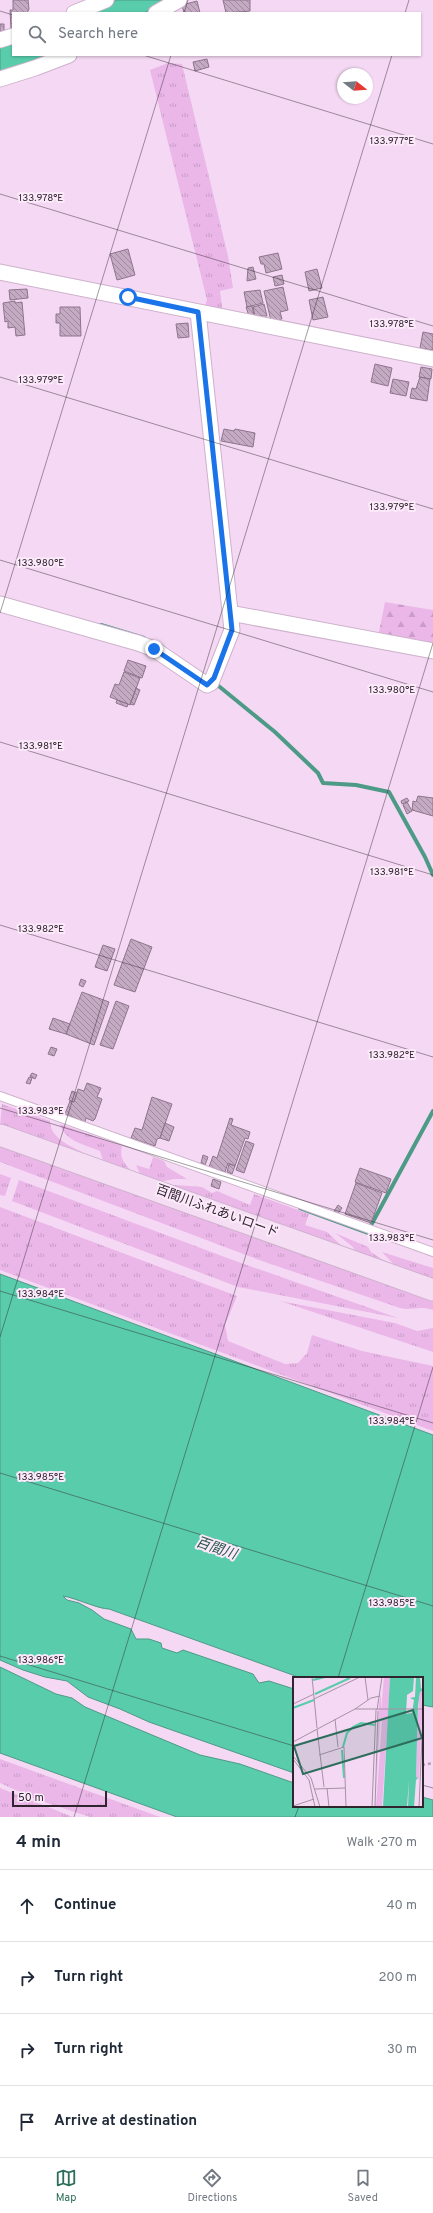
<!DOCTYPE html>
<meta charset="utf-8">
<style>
body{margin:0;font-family:Overpass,"Noto Sans JP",sans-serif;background:#f6f6f7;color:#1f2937}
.compass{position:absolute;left:337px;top:68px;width:36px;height:36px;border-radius:50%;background:#fff;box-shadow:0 1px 3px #0004;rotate:107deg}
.scale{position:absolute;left:12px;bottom:10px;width:95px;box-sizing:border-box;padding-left:4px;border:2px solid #30252f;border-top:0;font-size:11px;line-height:14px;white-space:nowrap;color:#30252f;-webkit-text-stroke:3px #fceafb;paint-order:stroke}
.stop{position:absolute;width:12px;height:12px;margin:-9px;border:3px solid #1a73e8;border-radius:50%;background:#fff}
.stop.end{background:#1a73e8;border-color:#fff;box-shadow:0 1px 4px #0008}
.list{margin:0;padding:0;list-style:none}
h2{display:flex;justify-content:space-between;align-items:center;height:52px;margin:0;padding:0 16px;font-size:17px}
h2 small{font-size:13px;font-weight:400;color:#747a83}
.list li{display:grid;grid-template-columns:26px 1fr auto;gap:12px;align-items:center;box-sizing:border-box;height:72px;padding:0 16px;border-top:1px solid #e0e1e3}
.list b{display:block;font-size:15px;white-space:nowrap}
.list em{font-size:13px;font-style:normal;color:#747a83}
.icon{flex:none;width:22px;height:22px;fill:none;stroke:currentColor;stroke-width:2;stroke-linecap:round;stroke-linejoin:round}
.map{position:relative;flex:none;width:433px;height:1817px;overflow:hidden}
.search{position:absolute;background:#fff;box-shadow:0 1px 3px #0004;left:12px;right:12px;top:12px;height:44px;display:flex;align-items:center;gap:10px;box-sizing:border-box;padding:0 14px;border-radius:0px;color:#747a83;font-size:15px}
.sheet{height:340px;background:#fff}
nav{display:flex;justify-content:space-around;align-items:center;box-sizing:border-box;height:56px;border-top:1px solid #e0e1e3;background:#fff;font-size:11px;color:#747a83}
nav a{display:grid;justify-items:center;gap:2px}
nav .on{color:#2d6d5b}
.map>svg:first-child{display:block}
</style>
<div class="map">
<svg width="433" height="1817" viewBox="0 0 433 1817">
<defs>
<pattern id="grass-tufts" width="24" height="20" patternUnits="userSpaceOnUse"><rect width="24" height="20" fill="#eab7e8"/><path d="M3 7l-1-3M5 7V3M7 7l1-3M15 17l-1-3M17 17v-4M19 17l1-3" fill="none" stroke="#c99dc7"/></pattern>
<pattern id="forest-firs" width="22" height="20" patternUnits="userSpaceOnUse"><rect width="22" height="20" fill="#eab7e8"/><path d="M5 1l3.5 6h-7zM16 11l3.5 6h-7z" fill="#c99dc7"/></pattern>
<pattern id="building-back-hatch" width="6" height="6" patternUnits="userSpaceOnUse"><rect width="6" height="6" fill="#c5aac4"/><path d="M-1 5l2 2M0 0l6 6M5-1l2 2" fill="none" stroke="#a08aa0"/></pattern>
</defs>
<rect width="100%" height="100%" fill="#f5d9f4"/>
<path fill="url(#grass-tufts)" d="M168 63 182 64 228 256 233 288 220 291 223 313 204 309 207 300 150 70Z
M2 1104 50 1121C50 1139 73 1147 86 1154L88 1158 0 1126Z
M60 1124 122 1146C119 1159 125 1164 133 1173L103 1161 100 1151C86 1145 64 1141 60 1124Z
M0 1143 433 1296V1310C419 1305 412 1311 400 1308L262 1261 0 1162Z
M153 1157 164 1161 167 1167 187 1179H174L160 1182 141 1176 136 1165 149 1169Z
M0 1174 11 1178 5 1196 0 1195Z
M19 1180 230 1259 398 1318 238 1287 12 1201Z
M175 1185 202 1187 212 1193 217 1191 250 1205 254 1194 309 1214 305 1225 327 1232 345 1249 172 1187Z
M0 1207 237 1296 225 1325 228 1341 285 1364 298 1363 307 1353 312 1335 362 1351 433 1366V1431L0 1270Z
M335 1233 368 1247 371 1252 392 1266 356 1253 353 1247Z
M382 1252 433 1268V1282L400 1271Z
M280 1301 395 1323 417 1331 433 1328V1352Z
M0 1759 160 1817H90L38 1800 0 1783Z
M0 1788 73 1817H0Z"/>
<path fill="url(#forest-firs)" d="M385 602 433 610V647L378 637Z"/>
<path fill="#59ccac" stroke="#4d9a86" d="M117 0H169L144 13H88Z
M13 42V55H53L0 73V45Z
M0 1274 433 1435V1707L422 1705V1678H301L109 1609C98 1609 76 1598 63 1596L67 1600 79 1603 92 1610 104 1619 131 1629 136 1639H149L161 1643 162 1648 177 1653 183 1650 253 1674 259 1683 269 1681 294 1689V1773L149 1722 120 1709 88 1697 67 1681 45 1677 23 1670 0 1660Z
M0 1667 56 1694 72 1698 85 1707 200 1755 240 1764 294 1783V1806H422V1797L433 1800V1817H177L0 1753Z"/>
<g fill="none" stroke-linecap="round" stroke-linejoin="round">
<path stroke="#4d9a86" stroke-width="4" d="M101 625 144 638
M215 683 275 732 318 773 323 783 356 785 389 792 425 857 433 875
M300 1208 374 1235
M369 1229 433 1111"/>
</g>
<path fill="url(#building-back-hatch)" stroke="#8e758d" d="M13 0H28L29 9 27 13H13V28H11L10 10H13Z
M223 0H250V11L226 13Z
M197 1 200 13H184L182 5Z
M0 24H4V33H0Z
M207 59 209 67 195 71 193 62Z
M128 249 135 275 117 280 110 254Z
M278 253 282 269 266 273 264 264H261L259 257Z
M253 267 256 279 247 281 248 268Z
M317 269 322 288 309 291 305 272Z
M282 275 284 284 275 286 273 277Z
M283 287 288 310 280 312 282 319 271 321 264 291Z
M27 289 28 298 10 300 9 290Z
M260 290 263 303 247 307 244 292Z
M323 297 328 317 313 320 309 300Z
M15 301V303L22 302 25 335 16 336 15 327 8 328V321L5 322 3 303Z
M264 304 267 316H255L253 307Z
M252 306 254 315 249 316 246 307Z
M60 307H80L81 336H60V323H56V314H60Z
M188 323 189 337 178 338 176 324Z
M423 332 433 334V350L420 348Z
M375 364 392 368 388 386 371 382Z
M421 367 432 369 431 379 419 377Z
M420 377 430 379 427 401 410 398 412 388 416 389Z
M393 379 409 382 406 396 390 393Z
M224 429 234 431 235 429 255 433 253 447 221 441Z
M128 660 146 666 142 678 124 671Z
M124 672 140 678 130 705 110 697 115 684 119 685Z
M136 688 140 690 134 705 130 704Z
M117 700 128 704 127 707 116 703Z
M418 796 433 798V816L412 810 413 801 416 802Z
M407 798 409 801 402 804 401 801Z
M407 802 412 811 407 814 403 805Z
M131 939 152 947 135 992 114 985Z
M103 945 115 949 107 971 95 967Z
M81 979 86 981 83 987 79 985Z
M82 992 109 1002 94 1045 66 1034Z
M116 1001 129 1006 113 1049 100 1045Z
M53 1018 70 1024 66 1034 49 1029Z
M51 1047 57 1049 54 1056 48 1054Z
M32 1073 37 1075 35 1079 30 1076Z
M29 1077 32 1078 30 1084 26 1083Z
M87 1083 101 1088 97 1097 102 1099 95 1119 93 1121 86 1118 85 1122 65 1114 70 1101 74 1102 78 1089 84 1091Z
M72 1091 77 1093 74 1102 69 1100Z
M152 1097 172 1104 160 1138 157 1139 155 1146 131 1138 135 1128 142 1130Z
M230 1118 233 1119 231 1125 250 1132 248 1139 245 1138 235 1166 228 1163 225 1172 209 1167 213 1156 217 1158Z
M165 1123 174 1127 169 1141 160 1138Z
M246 1141 254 1144 244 1173 236 1170Z
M203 1155 208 1157 205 1165 201 1163Z
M229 1164 235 1166 232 1174 227 1172Z
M360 1168 391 1179 386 1193 355 1182Z
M213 1179 221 1182 219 1189 211 1186Z
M356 1183 382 1193 371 1223 345 1214Z
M338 1205 342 1208 337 1215 333 1213Z"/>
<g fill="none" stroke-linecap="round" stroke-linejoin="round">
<g stroke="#ceb2cc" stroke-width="10">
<path id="lane" d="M0 1096 433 1252"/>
</g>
<g stroke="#ceb2cc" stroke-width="17">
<path id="street" d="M74 13 106 0
M156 13 179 0
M0 40 13 36
M0 79 35 68 69 55
M0 272 433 359
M0 604 138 643 154 649 207 685 211 683 232 630 198 312
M230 613 433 651"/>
</g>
<g stroke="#ceb2cc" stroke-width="23">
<path id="secondary" d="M0 1135 433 1290"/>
</g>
<path stroke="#b19bb0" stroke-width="2.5" stroke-dasharray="3 3" stroke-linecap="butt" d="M422 1765 433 1763"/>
<use href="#lane" stroke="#fff" stroke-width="8"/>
<use href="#street" stroke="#fff" stroke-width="15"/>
<use href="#secondary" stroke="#f5def4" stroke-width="21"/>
</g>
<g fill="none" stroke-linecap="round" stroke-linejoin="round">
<path stroke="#1a73e8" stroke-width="5" d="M128 297 198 312 232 630 214 678 207 685 154 649"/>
</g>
<path fill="none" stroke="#30252f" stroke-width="1" stroke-opacity="0.45" d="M0 11 13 15M184 13 188 0M405 13 409 0M143 55 433 144M0 194 433 326M0 377 433 509M0 560 433 692M0 613 171 55M0 742 433 875M0 925 433 1057M0 1108 433 1240M0 1291 433 1423M0 1337 392 55M0 1473 433 1606M0 1656 294 1746M338 1678 433 1367M422 1785 433 1788M74 1817 433 643M295 1817 299 1806"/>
<g text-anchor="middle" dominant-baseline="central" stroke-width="4" stroke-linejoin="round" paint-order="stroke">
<g font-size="13" fill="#30252f" stroke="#fceafb">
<text transform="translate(217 1212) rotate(20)">百間川ふれあいロード</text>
</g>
<g font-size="14" font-style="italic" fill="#28584a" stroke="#fceafb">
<text transform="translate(216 1549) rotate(19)">百間川</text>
</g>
</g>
<g transform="translate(293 1677)">
<rect width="130" height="130" fill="#f5d9f4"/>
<path d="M91 0H97L95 42 89 130H83L89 44 87 41 83 118 86 27 88 16V34ZM130 13 127 31 130 18 126 102 123 100 125 36 127 14Z" fill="#eab7e8"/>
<path d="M97 0H121L120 14 114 18 113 37 119 36 121 23 117 21 122 20 123 0H127L128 11 130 13 127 15 125 29 123 100 125 101 123 103 121 130H115L116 104 114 130H90Z" fill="#59ccac"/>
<path fill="none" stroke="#59ccac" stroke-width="2" d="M20 3 32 0M22 17 57 1M0 31 21 23M50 70 54 56 60 50 68 46 82 48M49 73 51 101"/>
<path fill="none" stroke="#a691a5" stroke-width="1" d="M19 0 24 51M72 0 75 23M21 22 67 0M0 27 21 17M62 32 78 21 87 19M84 33 89 0M42 42 45 70M24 52 31 110M0 65 62 32H130M26 78 51 70 53 130M0 79 18 101 27 130M0 82 16 103 22 130M34 111 36 130M22 112 52 111M0 129 21 122M79 130 83 33M82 130 85 34M126 130 130 38"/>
<path fill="#2d6d5b" fill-opacity="0.15" stroke="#2d6d5b" stroke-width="2" d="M120 33 129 61 10 97 1 69Z"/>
<rect width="130" height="130" fill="none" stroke="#30252f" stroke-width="2"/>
</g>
<g font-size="10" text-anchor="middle" fill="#30252f" stroke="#fceafb" stroke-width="4" stroke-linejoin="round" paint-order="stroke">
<text x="392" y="144">133.977°E</text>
<text x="41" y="201">133.978°E</text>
<text x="392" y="327">133.978°E</text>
<text x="41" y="383">133.979°E</text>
<text x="392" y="510">133.979°E</text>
<text x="41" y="566">133.980°E</text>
<text x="392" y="693">133.980°E</text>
<text x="41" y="749">133.981°E</text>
<text x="392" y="875">133.981°E</text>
<text x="41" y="932">133.982°E</text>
<text x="392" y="1058">133.982°E</text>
<text x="41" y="1114">133.983°E</text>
<text x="392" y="1241">133.983°E</text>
<text x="41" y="1297">133.984°E</text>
<text x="392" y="1424">133.984°E</text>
<text x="41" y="1480">133.985°E</text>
<text x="392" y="1606">133.985°E</text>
<text x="41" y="1663">133.986°E</text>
</g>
</svg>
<svg class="compass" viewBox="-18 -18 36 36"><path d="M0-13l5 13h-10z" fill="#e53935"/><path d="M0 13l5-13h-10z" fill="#747a83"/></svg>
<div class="scale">50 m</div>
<div class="stop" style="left:128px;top:297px"></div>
<div class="stop end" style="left:154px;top:649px"></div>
<div class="search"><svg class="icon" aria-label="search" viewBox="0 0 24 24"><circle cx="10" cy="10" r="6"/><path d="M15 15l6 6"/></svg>Search here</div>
</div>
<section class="sheet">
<h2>4 min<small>Walk · 270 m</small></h2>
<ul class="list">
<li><svg class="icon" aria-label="ahead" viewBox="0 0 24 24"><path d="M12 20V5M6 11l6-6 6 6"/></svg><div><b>Continue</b></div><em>40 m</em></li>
<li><svg class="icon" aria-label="right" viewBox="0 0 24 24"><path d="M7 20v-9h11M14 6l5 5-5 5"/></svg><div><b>Turn right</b></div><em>200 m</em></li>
<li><svg class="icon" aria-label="right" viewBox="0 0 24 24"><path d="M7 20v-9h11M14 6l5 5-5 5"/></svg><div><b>Turn right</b></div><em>30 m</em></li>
<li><svg class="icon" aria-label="arrive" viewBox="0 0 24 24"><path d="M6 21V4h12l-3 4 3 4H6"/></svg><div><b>Arrive at destination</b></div></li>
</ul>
</section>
<nav>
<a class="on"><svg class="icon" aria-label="map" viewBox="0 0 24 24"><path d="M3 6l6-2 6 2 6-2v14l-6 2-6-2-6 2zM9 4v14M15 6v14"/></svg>Map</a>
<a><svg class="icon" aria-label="directions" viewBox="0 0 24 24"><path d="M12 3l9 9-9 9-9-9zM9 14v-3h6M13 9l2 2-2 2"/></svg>Directions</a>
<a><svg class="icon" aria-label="saved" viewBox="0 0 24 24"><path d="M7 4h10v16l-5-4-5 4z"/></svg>Saved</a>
</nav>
